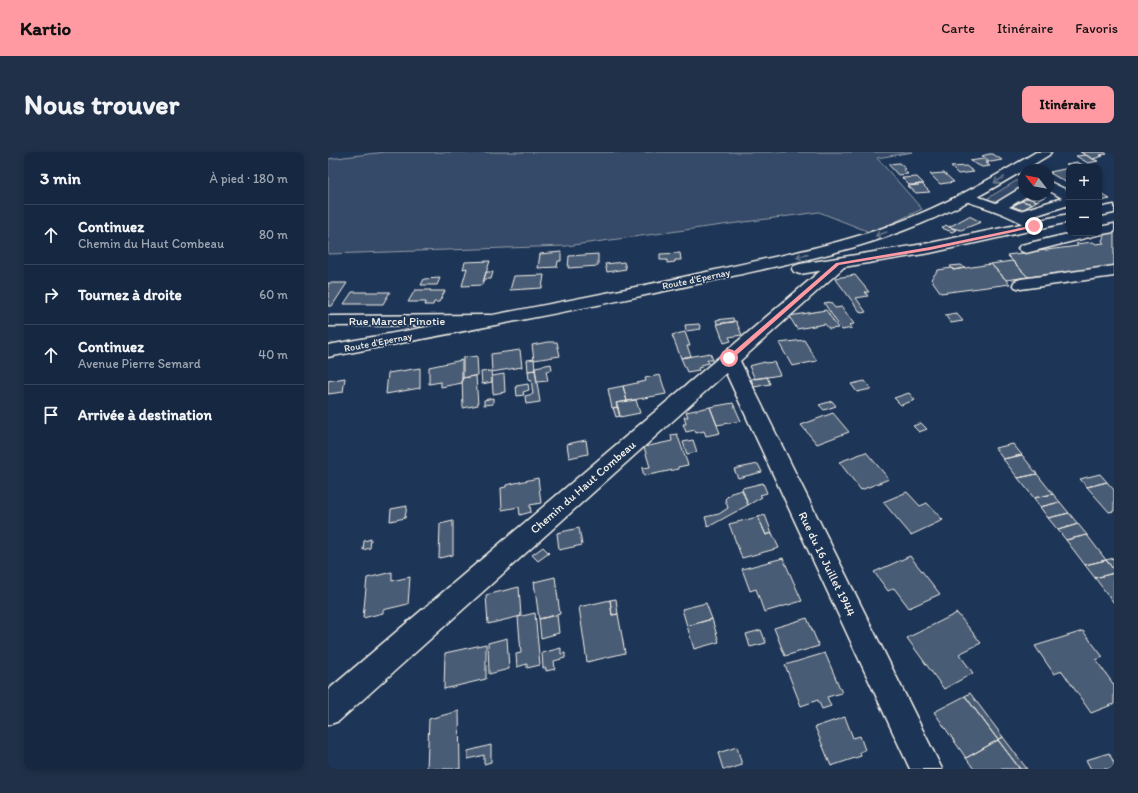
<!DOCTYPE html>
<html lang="fr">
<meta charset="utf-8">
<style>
body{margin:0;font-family:Itim,sans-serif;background:#1f3048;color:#f1f3f6}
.controls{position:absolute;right:12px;top:12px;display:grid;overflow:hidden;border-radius:8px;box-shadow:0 2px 6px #0003}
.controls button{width:36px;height:36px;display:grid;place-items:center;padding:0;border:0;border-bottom:1px solid #35445a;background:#162841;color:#f1f3f6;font:20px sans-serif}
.compass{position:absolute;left:690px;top:12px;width:36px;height:36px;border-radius:50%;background:#162841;box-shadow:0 2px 6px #0003;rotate:301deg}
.stop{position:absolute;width:12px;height:12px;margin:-9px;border:3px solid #ff9aa2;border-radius:50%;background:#fff}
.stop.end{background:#ff9aa2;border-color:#fff;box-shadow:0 1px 4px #0008}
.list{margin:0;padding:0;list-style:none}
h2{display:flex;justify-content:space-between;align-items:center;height:52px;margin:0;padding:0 16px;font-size:17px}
h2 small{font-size:13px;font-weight:400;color:#9ea6b1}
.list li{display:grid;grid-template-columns:26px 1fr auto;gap:12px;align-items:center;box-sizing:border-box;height:60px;padding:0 16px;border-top:1px solid #35445a}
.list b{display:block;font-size:15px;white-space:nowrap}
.list p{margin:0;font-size:13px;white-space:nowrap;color:#9ea6b1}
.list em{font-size:13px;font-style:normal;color:#9ea6b1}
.icon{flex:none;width:22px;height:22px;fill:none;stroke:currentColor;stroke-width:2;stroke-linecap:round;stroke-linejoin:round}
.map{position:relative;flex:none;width:786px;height:617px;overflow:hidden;border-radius:8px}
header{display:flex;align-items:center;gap:24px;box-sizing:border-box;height:56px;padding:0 20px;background:#ff9aa2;color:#111}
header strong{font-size:19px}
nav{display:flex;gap:22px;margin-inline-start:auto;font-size:14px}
.intro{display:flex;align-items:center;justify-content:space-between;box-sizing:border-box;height:96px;padding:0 24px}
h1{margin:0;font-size:28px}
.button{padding:10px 18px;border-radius:8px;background:#ff9aa2;color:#111;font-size:14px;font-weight:700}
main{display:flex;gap:24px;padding:0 24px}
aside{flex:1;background:#162841;border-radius:8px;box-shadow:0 2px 6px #0003}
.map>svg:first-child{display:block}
</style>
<header>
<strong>Kartio</strong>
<nav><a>Carte</a><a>Itinéraire</a><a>Favoris</a></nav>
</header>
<div class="intro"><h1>Nous trouver</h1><a class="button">Itinéraire</a></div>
<main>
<aside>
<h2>3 min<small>À pied · 180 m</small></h2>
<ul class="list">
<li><svg class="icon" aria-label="ahead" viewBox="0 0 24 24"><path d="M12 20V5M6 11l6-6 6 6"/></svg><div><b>Continuez</b><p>Chemin du Haut Combeau</p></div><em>80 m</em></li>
<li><svg class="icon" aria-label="right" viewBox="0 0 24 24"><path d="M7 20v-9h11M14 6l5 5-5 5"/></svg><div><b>Tournez à droite</b></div><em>60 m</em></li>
<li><svg class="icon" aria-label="ahead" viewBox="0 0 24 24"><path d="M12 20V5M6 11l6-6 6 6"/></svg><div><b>Continuez</b><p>Avenue Pierre Semard</p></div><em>40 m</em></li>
<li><svg class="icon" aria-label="arrive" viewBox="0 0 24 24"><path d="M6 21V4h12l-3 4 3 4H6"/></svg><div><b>Arrivée à destination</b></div></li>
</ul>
</aside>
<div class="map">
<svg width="786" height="617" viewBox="0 0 786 617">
<rect width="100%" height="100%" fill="#1d3557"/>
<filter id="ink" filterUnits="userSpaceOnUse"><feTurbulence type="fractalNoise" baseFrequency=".025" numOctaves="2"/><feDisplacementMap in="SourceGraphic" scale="8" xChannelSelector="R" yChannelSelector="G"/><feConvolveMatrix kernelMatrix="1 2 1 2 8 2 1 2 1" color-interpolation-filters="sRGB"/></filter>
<g filter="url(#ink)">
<path fill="#354a67" stroke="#949ea8" d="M57 0H585L549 6 594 57 544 81 491 60 238 94 0 102V7Z
M696 27V36C685 42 672 54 660 48V46L688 29Z"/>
<path fill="#485b74" stroke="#f4f1e8" d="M752 0H776L779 2 772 3 775 4 765 7Z
M661 2H665L674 8 663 10 654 4Z
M758 3 765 7 770 9 760 11 748 4Z
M655 7 661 11H658L662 14 654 15 642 9Z
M749 10 759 15H743L738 12Z
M571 11 578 17H575L580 22 570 23 560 12Z
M638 14 646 20 630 22 623 15Z
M741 16V32L722 21H724L722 20Z
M616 21 626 30 612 32 602 22Z
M589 25 596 32 581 33 574 26Z
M590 32H594L602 40 588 41 580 34 591 33Z
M771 41 782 47 773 49 771 48Z
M706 42H714L718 44 709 49 699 46Z
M699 46 709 49 704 52 694 49Z
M694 49 704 52 694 58 684 54Z
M641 64 653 70 633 78 621 75Z
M618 73 621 75 628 78 624 80 614 76Z
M786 78V114L700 125 679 103 750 94 748 92 765 90 768 92 776 91 774 89 778 79Z
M233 100V109H230L229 115 210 116 212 102Z
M352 101 353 108H347V110L339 111V108H332V102Z
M270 102V114L240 116 241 104Z
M162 109 154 133 134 134 139 116 135 117 137 110Z
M684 109 700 125 678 128 663 112Z
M296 110 298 117 279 120 277 112Z
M663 112 682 132 613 141 603 127 610 118 624 116 625 118Z
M633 113 637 116 625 118 622 114Z
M158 120H165L163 127H156Z
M216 123 214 136 182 138 186 124Z
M527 123 541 140H537L540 144 528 146 538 160 533 161 507 126Z
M112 126 109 133H93L96 127Z
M0 131H19L4 154H0Z
M87 138H103L102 139H117L111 150H106L105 153H97L98 150H80Z
M24 140H62L55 152H16Z
M502 150 507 156 514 155 526 172 521 173 524 176 514 178 496 151Z
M498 158 510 176 501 177 497 172 469 177 461 164Z
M628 161 635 169 623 171 617 163Z
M405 166 406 170 389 172 388 168Z
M408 169 414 183 401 185 403 189 396 191 389 172Z
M371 172 373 177 358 179 357 173Z
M357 180 362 194H359L363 204 353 206 344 183Z
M476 188 489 209 464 214 451 191Z
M220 190H229L232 204 206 208 204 193Z
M192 198 194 215 164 220 163 202Z
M382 201 385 208H379L381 211 373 213 374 215 370 216 371 218 359 220 353 206Z
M149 204 150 223 135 226V206Z
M206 207 207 218 200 219 199 208Z
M134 208V231L113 235V230L101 232V215Z
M437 210V211L446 210 452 223 427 227 421 214Z
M223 212 224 218 218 219 220 229 209 230 207 215Z
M92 216V236L58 242 60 221Z
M207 218 212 250 198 252 197 244 205 242 203 227 201 228 200 219Z
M163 219 164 230 154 232 153 220Z
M176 222 177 240 165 242 164 224Z
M332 223 338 242 299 249 295 234 318 229 317 226Z
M148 224 150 253 135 256 134 226Z
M439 225 442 232 426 235 423 227Z
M17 226 15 240 0 242V229Z
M537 229 543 237 529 240 523 232Z
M200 232 201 238 195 240 196 243 189 244 188 234Z
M295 234 299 249 288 251 290 255 284 256 280 237Z
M581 241 587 248 573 253 566 246Z
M165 246V252L156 253V248Z
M308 248 312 261 292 265 288 251Z
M504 249 508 254 496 258 491 253Z
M405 251 413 269 389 273 382 255Z
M290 255 292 264 288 265 285 256Z
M382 255 392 281 378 284 376 279 368 281 367 278 358 280 355 272H358L356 265H360L358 260Z
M505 261 521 280 489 292 473 273Z
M593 271 599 277 591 280 585 274Z
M349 282 360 313 350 315V317L316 324 314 316 322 315 316 295 344 289 343 283Z
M258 288 260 302 241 306 239 292Z
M365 288 369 300 359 302 355 290Z
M685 292 694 303 675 307 667 296Z
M538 300 561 327 533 338 511 310Z
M694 303 709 322 690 326 675 307Z
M430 312 434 320 410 326 406 317Z
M709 322 725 342 706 346 690 326Z
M772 322 779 330 759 335 752 327Z
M210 326 213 351 202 353 203 360 192 363 191 355 174 358 173 336 178 335V333Z
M779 330 786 338V359L781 360 759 335Z
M435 331 439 341 432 343 434 345 420 353 414 336Z
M414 338 420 353 380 375 377 365 391 362 400 356 397 347 403 341Z
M579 340 592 354 599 351 615 368 583 383 555 350Z
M725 342 732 350 712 355 706 346Z
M732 350 741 361 720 366 712 355Z
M79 354 77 366 62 369 63 357Z
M741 361 750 372 730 378 720 366Z
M437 363 444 381 438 383 430 365Z
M430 365 438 383 444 381 451 396 414 406 401 372Z
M125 369V403L111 406 112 372Z
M750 372 759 383 738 388 730 378Z
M251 376 254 393 231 398 229 381Z
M759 383 778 408 757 413 738 388Z
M43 387 42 396 35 398 36 389Z
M215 395 221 401 210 409 204 403Z
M582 404 612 442 581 456 566 436 560 439 546 420Z
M455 406 474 449 436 460 428 437 422 439 414 417Z
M786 406V418L778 408Z
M778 408 786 418V421L767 426 757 413Z
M64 420V429L82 425 80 452 55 458V461L35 466 39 426Z
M786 421V451L767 426Z
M227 425 232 462 211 467 206 430Z
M191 435 193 464 160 472 158 443Z
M288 447 290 462 284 463 282 448Z
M282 448 284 463 290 462 297 501 259 510 251 455Z
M378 451 384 467 359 474 354 457Z
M207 461 212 513 199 516V512L189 515 188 502 193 501 190 465Z
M629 461 653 491 631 502 645 521 616 537 579 486Z
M229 463 231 481 213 486 211 467Z
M479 466 491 494 457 504 446 476Z
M384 467 391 490 366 497 359 474Z
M433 478 438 491 422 495 418 482Z
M755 479 775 505 768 508 786 533V552L763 561 734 519 726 522 707 494Z
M179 486 181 517 161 522 160 491Z
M158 492V527L116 537 117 501Z
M233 496V502L237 501V506L226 509 227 517 218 519V516H215L214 501Z
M497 501 514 541 499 545 503 554 494 557 490 548 473 554 457 513Z
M642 541 675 585 670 588 637 544Z
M637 544 670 588 638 606 606 560Z
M131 559 132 617H99L101 567Z
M517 565 525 586 532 584 537 598 532 600 533 604 503 614 487 575Z
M675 585 699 617H692L670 588Z
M670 588 692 617H646L638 606Z
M163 593V610L156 612V603L140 607V599Z
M409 595 414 613 402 617H395L390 601Z
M781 601 786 611V617H763L758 608Z"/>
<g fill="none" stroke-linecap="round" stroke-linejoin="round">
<g stroke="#f4f1e8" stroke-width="3">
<path id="minor" d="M720 29 741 39V53L703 65 713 74 711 77C700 80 695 71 686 67 670 59 652 54 635 48L633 45 635 42 640 41 668 51 691 37 696 36V42L701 43 681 55 692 59 734 46 720 38Z
M786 72V80L769 83 698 101 693 99 690 96 693 93 744 81H771V75Z
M510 107 516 109 518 112 516 115 412 209 614 617H582L398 221 11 569 0 573V538L504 109Z
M786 114V124L693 137 687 135 685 132 687 129 693 127Z
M161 163 167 164 170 168 167 172 161 173 0 174V164Z"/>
</g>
<g stroke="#f4f1e8" stroke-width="3">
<path id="major" d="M708 0H723L721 3C675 31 628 59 577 78 516 102 451 113 387 128 258 157 129 180 0 205V193C128 170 256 147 383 119 444 105 507 94 566 72 616 54 663 27 708 0Z
M786 53V61L771 64V56Z
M741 62V70L602 101 472 122 466 120 464 117 466 114 472 112 602 91Z"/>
</g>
<use href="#minor" fill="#1d3557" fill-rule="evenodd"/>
<use href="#major" fill="#1d3557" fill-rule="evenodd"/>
</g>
<defs><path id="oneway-shaft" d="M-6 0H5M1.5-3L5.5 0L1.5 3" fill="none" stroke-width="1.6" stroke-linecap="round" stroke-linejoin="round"/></defs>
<g stroke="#68778a">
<use href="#oneway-shaft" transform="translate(671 28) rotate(150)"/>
<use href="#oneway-shaft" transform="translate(553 82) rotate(161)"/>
<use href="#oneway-shaft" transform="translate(474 104) rotate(167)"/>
</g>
</g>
<path fill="#ff9aa2" d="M706 73 708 75 602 98 511 113 403 208 398 206 508 111 602 95Z"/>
<g text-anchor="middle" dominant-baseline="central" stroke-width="3.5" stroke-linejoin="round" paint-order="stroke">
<g font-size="10" fill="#f4f1e8" stroke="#1d3557">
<text transform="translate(368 127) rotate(-12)">Route d'Epernay</text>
<text transform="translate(50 190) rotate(-11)">Route d'Epernay</text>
</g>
<g font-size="12" fill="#f4f1e8" stroke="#1d3557">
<text x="69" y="169">Rue Marcel Pinotie</text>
<text transform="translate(255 335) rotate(-41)">Chemin du Haut Combeau</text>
<text transform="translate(499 412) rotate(64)">Rue du 16 Juillet 1944</text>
</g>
</g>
</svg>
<div class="controls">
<button>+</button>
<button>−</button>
</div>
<svg class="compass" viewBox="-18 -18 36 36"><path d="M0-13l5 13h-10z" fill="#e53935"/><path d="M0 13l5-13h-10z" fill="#9ea6b1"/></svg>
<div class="stop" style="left:401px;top:206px"></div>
<div class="stop end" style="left:706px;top:74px"></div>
</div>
</main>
